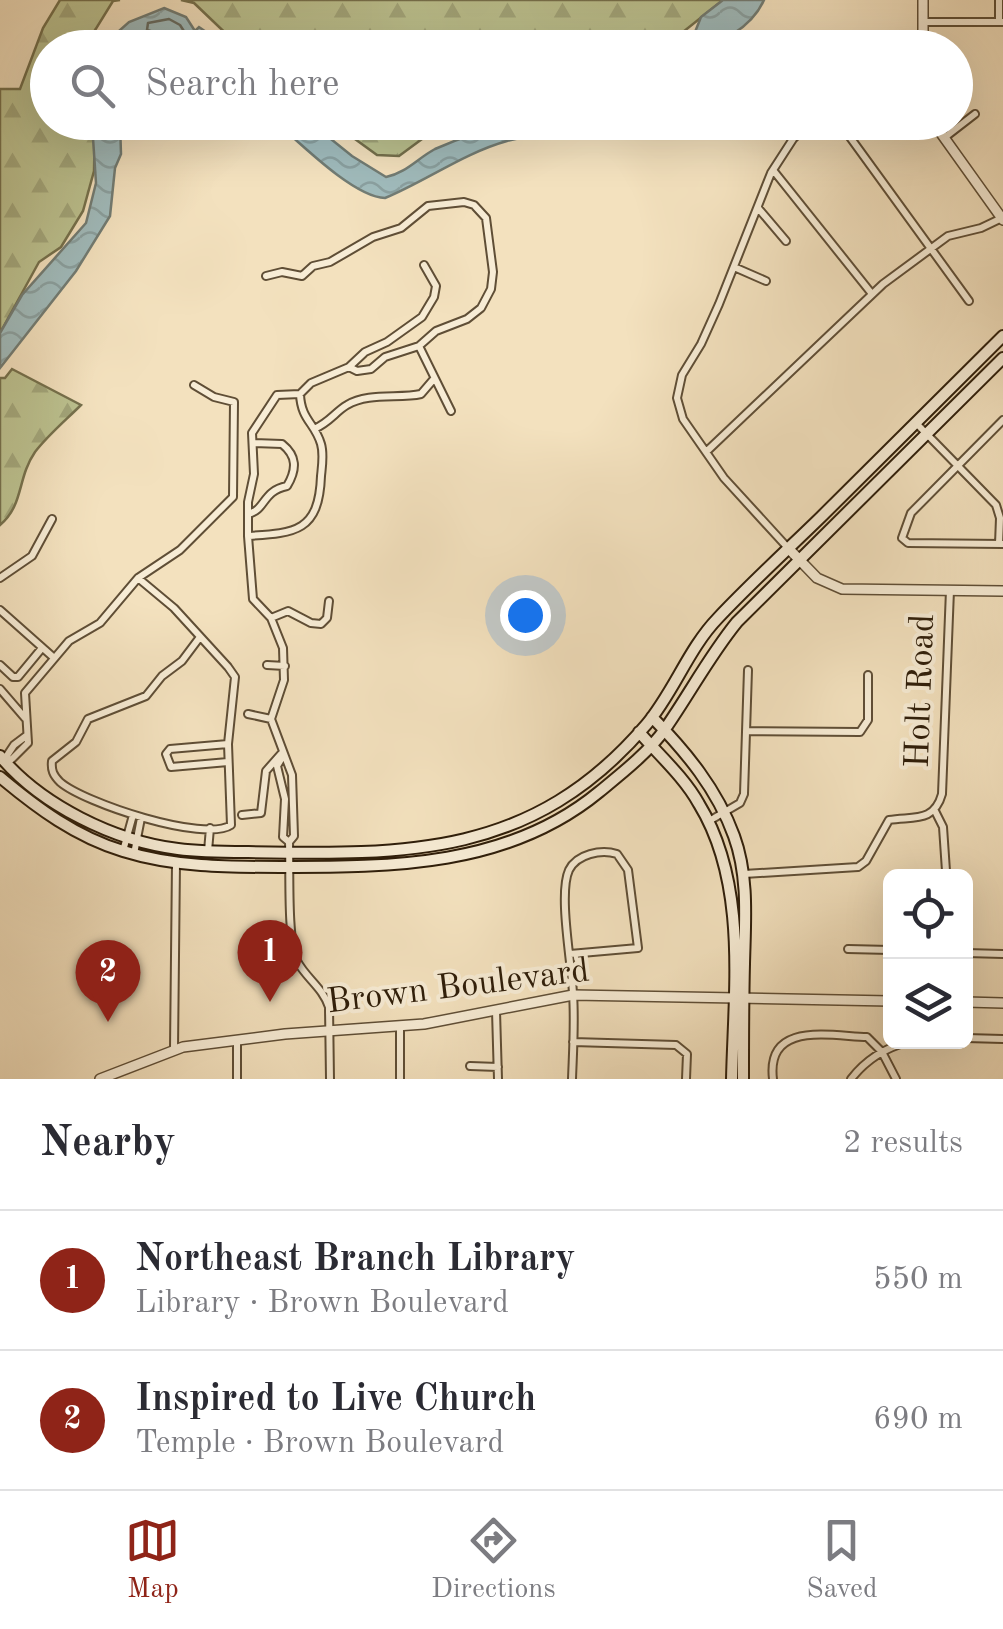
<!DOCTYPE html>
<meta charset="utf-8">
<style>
body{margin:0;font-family:"Old Standard TT",serif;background:#f2f2f3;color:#2b2b33}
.controls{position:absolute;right:30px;bottom:30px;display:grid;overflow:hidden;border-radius:15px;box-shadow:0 10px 40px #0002}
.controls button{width:90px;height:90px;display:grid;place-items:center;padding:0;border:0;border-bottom:2px solid #e1e1e2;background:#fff;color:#2b2b33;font:50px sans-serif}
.you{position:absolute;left:525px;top:615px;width:35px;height:35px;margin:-25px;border:8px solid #fff;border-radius:50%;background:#1a73e8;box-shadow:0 0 0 15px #1a73e833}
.badge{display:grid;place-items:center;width:65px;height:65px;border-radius:50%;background:#8f2418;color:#fff;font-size:32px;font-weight:700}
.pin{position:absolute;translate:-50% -82px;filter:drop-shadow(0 2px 5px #0008)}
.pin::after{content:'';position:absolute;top:52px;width:35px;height:30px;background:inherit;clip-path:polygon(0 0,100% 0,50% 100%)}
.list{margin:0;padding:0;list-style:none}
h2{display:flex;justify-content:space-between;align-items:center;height:130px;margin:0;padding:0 40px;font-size:42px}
h2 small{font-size:32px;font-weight:400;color:#7c7c81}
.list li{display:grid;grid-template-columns:65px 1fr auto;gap:30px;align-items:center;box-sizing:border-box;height:140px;padding:0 40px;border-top:2px solid #e1e1e2}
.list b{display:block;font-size:38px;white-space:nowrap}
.list p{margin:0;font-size:32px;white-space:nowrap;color:#7c7c81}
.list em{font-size:32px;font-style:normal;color:#7c7c81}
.icon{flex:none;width:55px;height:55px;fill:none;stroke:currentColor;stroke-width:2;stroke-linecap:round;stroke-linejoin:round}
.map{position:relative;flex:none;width:1003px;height:1079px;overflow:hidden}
.search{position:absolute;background:#fff;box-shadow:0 10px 40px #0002;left:30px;right:30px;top:30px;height:110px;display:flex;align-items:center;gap:25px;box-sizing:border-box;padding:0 35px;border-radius:55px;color:#7c7c81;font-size:38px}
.sheet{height:410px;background:#fff}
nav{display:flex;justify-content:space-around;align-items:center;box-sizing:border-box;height:140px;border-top:2px solid #e1e1e2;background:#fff;font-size:28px;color:#7c7c81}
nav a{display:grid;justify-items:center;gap:5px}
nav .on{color:#8f2418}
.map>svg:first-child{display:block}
</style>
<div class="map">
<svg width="1003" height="1079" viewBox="0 0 1003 1079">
<defs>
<pattern id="forest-firs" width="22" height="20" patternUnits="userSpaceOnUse" patternTransform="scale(2.5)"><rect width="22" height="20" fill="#bcc290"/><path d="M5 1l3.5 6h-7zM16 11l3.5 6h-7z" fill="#a2a67b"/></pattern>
<pattern id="water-waves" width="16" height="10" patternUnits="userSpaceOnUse" patternTransform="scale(2.5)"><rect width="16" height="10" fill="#a0bbbc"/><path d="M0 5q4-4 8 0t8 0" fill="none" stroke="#8aa0a0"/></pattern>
</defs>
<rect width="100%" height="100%" fill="#f3e1be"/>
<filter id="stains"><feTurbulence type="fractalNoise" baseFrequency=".002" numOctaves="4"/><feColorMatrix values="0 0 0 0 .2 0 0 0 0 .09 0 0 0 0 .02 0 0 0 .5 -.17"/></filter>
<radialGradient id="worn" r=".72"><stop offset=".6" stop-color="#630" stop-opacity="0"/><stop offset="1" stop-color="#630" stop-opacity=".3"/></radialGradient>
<path fill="url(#forest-firs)" stroke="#75704c" stroke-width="2.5" d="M60 0H120L113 1 92 35V47L48 48V122L95 123 94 171 83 211 61 247 39 262 0 333V89H20L43 28Z
M181 0H723L663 48 240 47 194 3Z
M333 123V122L464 123 437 128 399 156 377 155Z
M12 369 81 405C66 420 48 435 35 452 17 478 24 505 0 525V378H5Z"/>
<path fill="url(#water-waves)" stroke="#727c74" stroke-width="2.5" d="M723 0H764C752 27 718 48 689 47L701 17Z
M164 8 186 17 195 31 199 27 228 47H177L144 41 125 47H101L129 22Z
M92 123H120L121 154 115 168 110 216 76 271 0 368V333L22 295 86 223 96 183Z
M520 123H616C577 139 545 131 507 141 464 153 426 181 385 198 354 197 301 144 277 123H311L352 156 386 177C406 173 418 158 435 149 462 137 492 127 520 123Z"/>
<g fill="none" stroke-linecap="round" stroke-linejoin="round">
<path stroke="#676c62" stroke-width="2.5" d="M168 48 164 35 147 30 148 23 169 19 180 25 189 39 201 40 212 48"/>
<g stroke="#5f4e36" stroke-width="10">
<path id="minor" d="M923 22H1003
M999 22V0
M839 122 969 301
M944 138 975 114
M773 170 872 294
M758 208 786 241
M734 267 766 281
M266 276 282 272 302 276 313 266 330 262 373 237 401 228 428 206 464 202 474 205 486 218 493 272 491 289 481 308 467 319 436 331 419 346 385 357 371 369 357 371 349 367
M419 346 451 411
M1003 420 911 513 902 538 908 543 1003 544
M916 423 996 505 1000 518 999 544
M314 429C330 422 335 412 347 405 368 392 399 399 421 394L433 380
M706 452 883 284 948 236 981 228 1002 218
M248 514C266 510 262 491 287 486 297 469 297 456 282 444L254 443
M248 536C295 533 319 532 321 476 322 466 324 454 321 444 315 423 301 420 300 394
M788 548 724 478 683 419 677 398 682 375 701 344 719 304 771 173 793 139 810 122
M0 578 32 556 52 519
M138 578 174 608 228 667 235 677 228 744 231 825C205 843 84 803 60 782 53 775 51 770 52 761L76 742 88 719 146 696 162 676 182 661 200 637
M0 610 53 657
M271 618 288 611 311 623 321 624 327 618 329 601
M0 665 13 677H18L42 648
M267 665 285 666
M0 689 25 718
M248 714 271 719
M747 731 860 732 868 720V675
M228 744 170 749 166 754 171 767 228 762
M283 756 277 766 285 799 283 837 289 842C290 869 287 940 297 961 306 978 323 988 329 1007L330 1079
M4 760 14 745 26 736
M5 761 12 759 28 743 25 693 69 641 100 623 138 578 180 550 233 497 234 402 214 397 194 385
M935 811 943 827 946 871
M242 815 261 813 266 771 281 754
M709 821 740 803 744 794 748 670
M289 842 294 836 292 775 271 719 284 680 283 648 271 618 253 599 248 536V502L254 474 252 433 277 395 300 394 311 383 349 367 365 352 387 342 422 317 434 297 436 286 424 265
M123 851 133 815
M208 851 210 828
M134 854 141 818
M744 874 858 867 866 861 889 820C913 816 934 823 942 794L950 590
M848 949 890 950
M966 953 1003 954
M570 954 638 948 628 870 617 854C601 849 577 854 569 870 558 894 572 965 573 994 575 1022 573 1051 572 1079
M496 1011 498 1079
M966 1038 1003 1039
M237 1040V1079
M573 1042 676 1045 687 1054 686 1079
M174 1049 176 863
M470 1066 498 1067
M400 1079V1026
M773 1079C766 1021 830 1036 867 1037L882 1052 896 1079
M851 1079C865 1061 885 1048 907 1042"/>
</g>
<g stroke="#5f4e36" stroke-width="12">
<path id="tertiary" d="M923 0V48
M933 122 1003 220
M788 548 817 578 842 589 1003 591
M966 1002 1003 1003
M100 1079 183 1047 285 1034 424 1024 573 995 890 1001"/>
</g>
<g stroke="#2e1d09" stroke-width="14">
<path id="secondary" d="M652 717C686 752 717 789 734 836 749 877 745 921 744 964 743 1002 743 1041 743 1079
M639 732C659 755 684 777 699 804 748 884 734 990 732 1079
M0 756C41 805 114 841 178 849 200 852 223 852 246 852 406 855 532 858 646 725 674 692 688 649 718 618 751 583 786 551 821 517 882 457 942 396 1003 336
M0 777C37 808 76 837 123 851 174 867 227 867 281 867 392 867 508 867 599 792 621 774 649 752 665 729 690 693 710 655 737 622L1003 358"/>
</g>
<use href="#minor" stroke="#f7ecd5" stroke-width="6"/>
<use href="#tertiary" stroke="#f7ecd5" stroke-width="9"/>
<use href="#secondary" stroke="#f7ecd5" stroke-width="10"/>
</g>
<g text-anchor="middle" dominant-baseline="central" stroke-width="8" stroke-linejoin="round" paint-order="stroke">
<g font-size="35" fill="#2e1d09" stroke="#f7ecd5">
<text transform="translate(921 691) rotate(-88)">Holt Road</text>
<text transform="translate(458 987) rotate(-7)">Brown Boulevard</text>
</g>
</g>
<rect width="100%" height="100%" filter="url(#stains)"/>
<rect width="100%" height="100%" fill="url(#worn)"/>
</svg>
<div class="controls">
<button><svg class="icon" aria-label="locate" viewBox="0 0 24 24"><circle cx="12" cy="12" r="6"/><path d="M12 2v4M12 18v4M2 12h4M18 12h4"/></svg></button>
<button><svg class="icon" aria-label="layers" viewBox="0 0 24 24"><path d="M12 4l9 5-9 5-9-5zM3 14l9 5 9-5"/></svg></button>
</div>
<div class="you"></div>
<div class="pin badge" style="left:270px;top:1002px">1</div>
<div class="pin badge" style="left:108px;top:1022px">2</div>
<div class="search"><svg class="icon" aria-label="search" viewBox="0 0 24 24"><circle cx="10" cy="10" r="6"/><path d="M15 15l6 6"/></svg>Search here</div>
</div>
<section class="sheet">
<h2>Nearby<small>2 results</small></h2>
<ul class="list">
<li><span class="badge">1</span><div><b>Northeast Branch Library</b><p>Library · Brown Boulevard</p></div><em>550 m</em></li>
<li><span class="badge">2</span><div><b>Inspired to Live Church</b><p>Temple · Brown Boulevard</p></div><em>690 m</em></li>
</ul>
</section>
<nav>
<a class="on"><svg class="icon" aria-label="map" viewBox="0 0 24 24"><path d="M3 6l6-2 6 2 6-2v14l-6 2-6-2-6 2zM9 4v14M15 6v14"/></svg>Map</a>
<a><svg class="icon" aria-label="directions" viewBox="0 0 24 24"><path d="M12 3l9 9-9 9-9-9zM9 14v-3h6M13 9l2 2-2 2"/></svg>Directions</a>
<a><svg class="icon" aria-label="saved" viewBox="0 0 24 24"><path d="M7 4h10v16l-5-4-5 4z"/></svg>Saved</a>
</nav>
